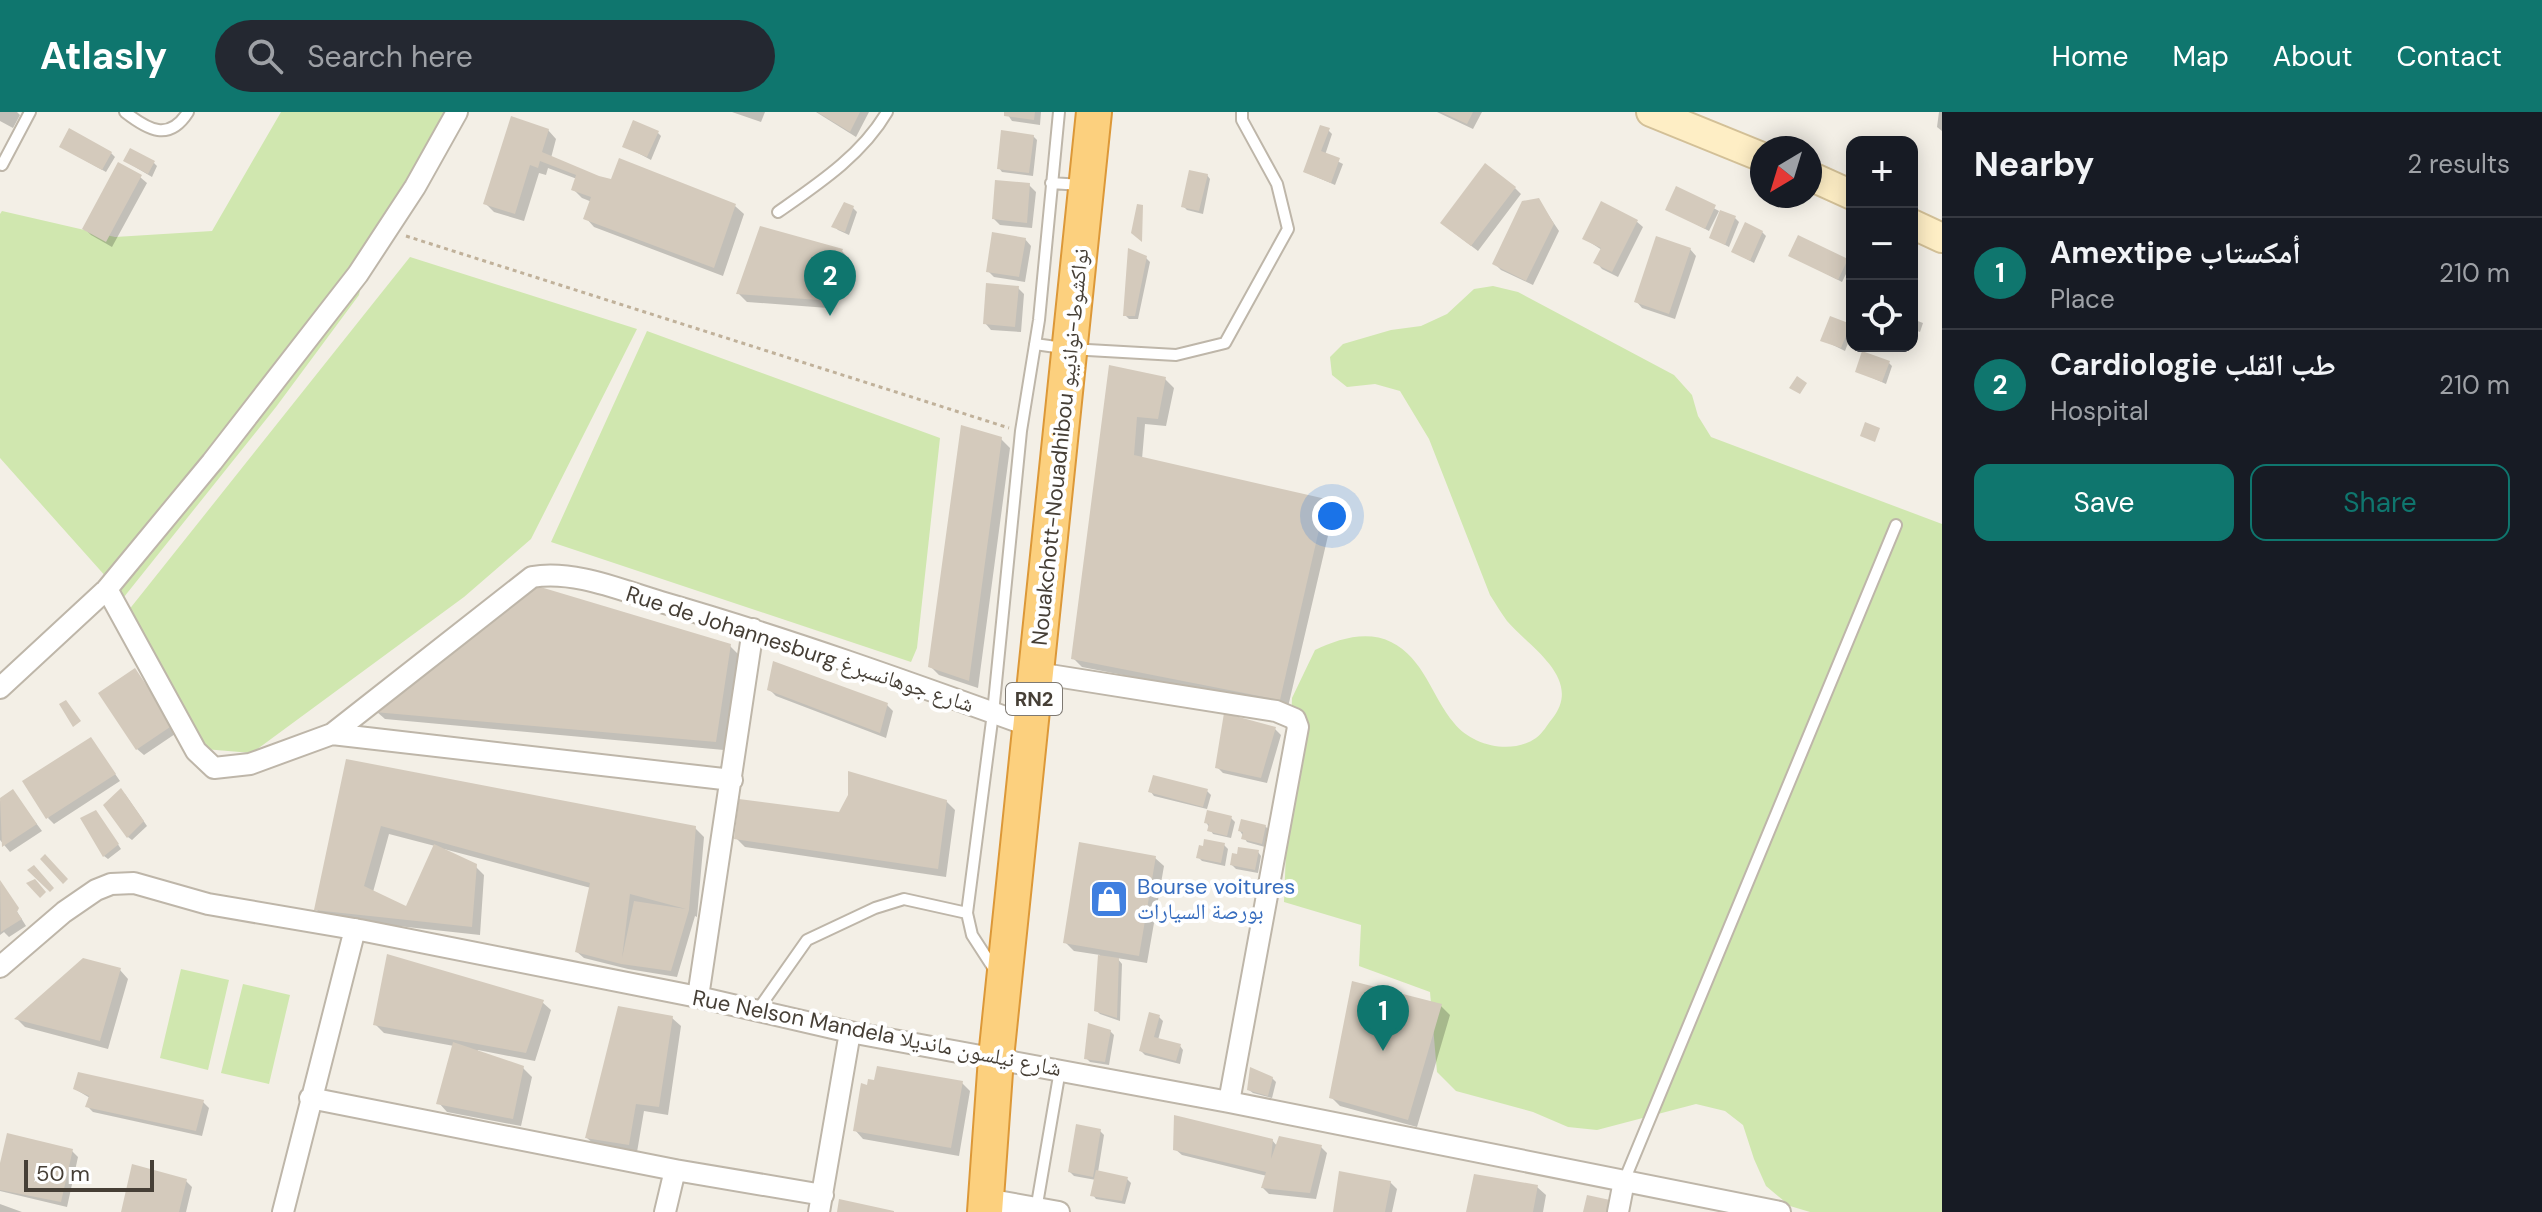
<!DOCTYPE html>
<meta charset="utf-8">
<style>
body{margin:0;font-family:"DM Sans","Noto Naskh Arabic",sans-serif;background:#242831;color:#f1f3f6}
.controls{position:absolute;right:24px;top:24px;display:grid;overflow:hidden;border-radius:16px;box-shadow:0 4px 20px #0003}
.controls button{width:72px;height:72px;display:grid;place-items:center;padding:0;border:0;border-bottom:2px solid #363941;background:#171b24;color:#f1f3f6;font:40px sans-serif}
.compass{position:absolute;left:1750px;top:24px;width:72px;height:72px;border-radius:50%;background:#171b24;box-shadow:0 4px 20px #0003;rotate:218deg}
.scale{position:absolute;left:24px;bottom:20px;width:130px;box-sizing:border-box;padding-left:8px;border:4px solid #463f36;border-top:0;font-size:22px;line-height:28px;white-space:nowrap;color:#463f36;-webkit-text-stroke:6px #fff;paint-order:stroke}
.you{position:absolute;left:1332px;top:404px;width:28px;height:28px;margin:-20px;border:6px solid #fff;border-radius:50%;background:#1a73e8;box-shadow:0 0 0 12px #1a73e833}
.badge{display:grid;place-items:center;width:52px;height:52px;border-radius:50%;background:#0f766e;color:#fff;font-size:26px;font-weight:700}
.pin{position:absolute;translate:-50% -66px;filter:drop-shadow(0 2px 4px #0008)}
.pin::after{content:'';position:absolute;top:42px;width:28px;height:24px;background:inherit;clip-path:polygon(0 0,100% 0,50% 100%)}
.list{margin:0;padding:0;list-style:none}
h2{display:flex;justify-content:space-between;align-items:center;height:104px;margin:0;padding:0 32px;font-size:34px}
h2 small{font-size:26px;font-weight:400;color:#9ea1a6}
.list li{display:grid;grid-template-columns:52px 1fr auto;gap:24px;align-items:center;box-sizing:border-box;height:112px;padding:0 32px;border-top:2px solid #363941}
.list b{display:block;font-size:30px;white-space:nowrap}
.list p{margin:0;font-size:26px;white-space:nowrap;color:#9ea1a6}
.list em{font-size:26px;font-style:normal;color:#9ea1a6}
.actions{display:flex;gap:16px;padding:24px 32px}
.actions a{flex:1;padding:18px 0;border:2px solid #0f766e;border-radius:16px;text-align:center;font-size:28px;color:#0f766e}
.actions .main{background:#0f766e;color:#fff}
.icon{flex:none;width:44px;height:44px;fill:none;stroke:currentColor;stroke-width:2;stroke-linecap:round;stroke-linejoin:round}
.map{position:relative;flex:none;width:1942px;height:1100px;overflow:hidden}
header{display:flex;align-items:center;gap:48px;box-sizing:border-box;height:112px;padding:0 40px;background:#0f766e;color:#fff}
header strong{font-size:38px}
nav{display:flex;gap:44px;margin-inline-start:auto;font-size:28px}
.search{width:560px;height:72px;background:#242831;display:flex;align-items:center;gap:20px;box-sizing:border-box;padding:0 28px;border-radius:44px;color:#9ea1a6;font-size:30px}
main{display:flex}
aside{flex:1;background:#171b24}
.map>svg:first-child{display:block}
</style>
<header>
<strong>Atlasly</strong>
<div class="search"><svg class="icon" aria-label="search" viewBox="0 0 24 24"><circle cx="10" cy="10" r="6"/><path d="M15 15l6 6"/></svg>Search here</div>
<nav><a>Home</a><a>Map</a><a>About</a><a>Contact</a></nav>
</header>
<main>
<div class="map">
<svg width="1942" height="1100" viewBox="0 0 1942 1100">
<rect width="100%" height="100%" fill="#f3efe6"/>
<path fill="#d0e7af" d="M281 0H458L369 137 359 183 276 295 124 485 0 346V102L2 99 115 125 212 119Z
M410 145 637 217 531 427 464 485 252 641 204 637 128 499Z
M1493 174 1518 180 1674 263 1692 283 1698 304 1711 325 1942 412V1100H1810L1790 1094 1766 1074 1754 1047 1743 1013 1725 999 1696 992 1597 1018 1568 1015 1533 1000 1456 979 1437 960 1430 880 1359 854 1361 813 1284 790 1292 586 1315 538C1338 527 1367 518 1391 530 1424 546 1432 585 1454 611 1472 634 1512 643 1536 626 1543 621 1547 613 1552 607 1584 567 1530 536 1507 509 1501 501 1496 492 1490 483L1429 327 1400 279 1375 272 1347 275 1332 263 1330 245 1343 232 1391 218 1421 214 1447 202 1474 177Z
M647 219 940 326 917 536 911 550 551 430Z
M181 857 229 868 208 958 160 946Z
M243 872 290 883 269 972 221 961Z"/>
<path fill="#0003" fill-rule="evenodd" d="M0 0H17L20 3 13 16 0 9Z
M732 0H765L761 10Z
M816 0H869L856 25Z
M1006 0H1041L1040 13 1012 9Z
M1437 0H1482L1473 17Z
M1939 0H1942V19L1937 15Z
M548 18 556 27 551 46 599 66 735 94 744 102 723 164 594 115 586 106 592 90 582 86 573 77 577 67 548 56 546 63 539 61 524 109 494 100 486 92Z
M1328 18 1332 22 1325 43 1343 52 1335 73 1305 60Z
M657 20 661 24 651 48 625 34Z
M1033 24 1037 28 1033 64 1002 60 999 56Z
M61 35 111 41 115 45 106 60Z
M154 51 157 54 152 65 130 52Z
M1207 63 1210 67 1203 102 1187 98 1183 94Z
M140 65 147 71 112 135 91 123 84 116Z
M1029 73 1036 80 1032 116 1000 113 994 107Z
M1515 76 1521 82 1478 139 1449 117Z
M1677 77 1719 99 1709 119 1667 97Z
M1539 89 1559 119 1533 173 1501 158 1495 152Z
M853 96 857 100 849 123 838 118 834 114Z
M1735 106 1739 110 1729 135 1712 126Z
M1636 109 1643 115 1618 165 1602 157 1596 150 1602 138 1585 127Z
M1762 120 1766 124 1754 151 1734 140Z
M1025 127 1031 134 1025 170 994 165 988 159Z
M1690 137 1696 144 1675 207 1642 196 1636 189Z
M842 139 850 148 828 196 747 190 738 181Z
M1790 143 1847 149 1851 152 1842 170Z
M1146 146 1150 150 1138 207H1129L1125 203Z
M1018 176 1024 182 1021 220 991 218 985 211Z
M1914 183 1918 186 1915 193 1912 191Z
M1915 208 1923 211 1920 220 1912 217Z
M1850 213 1852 221 1845 239 1823 228Z
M1889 251 1892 254 1886 272 1857 259Z
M1111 255 1165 267 1174 276 1166 314 1145 312 1142 347 1325 389 1334 398 1288 595 1082 555 1073 546Z
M1001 327 1010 336 978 576 939 563 930 554Z
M730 534 739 543 724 638 385 607 377 600Z
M135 559 178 620 144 643 137 637Z
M770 578 887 593 893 599 886 626 776 584Z
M1275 617 1281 623 1267 671 1223 661 1217 655Z
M91 627 120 669 54 712 48 706Z
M348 649 695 716 704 725 697 805 695 804 677 865 628 857 584 846 577 840 591 776 444 737V739L475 754 484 763 480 823 325 806 316 797ZM389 722 435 734 407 796 373 780Z
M1207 679 1211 683 1207 697 1154 684 1151 680Z
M13 680 42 719 10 740 0 728V689Z
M125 682 147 714 132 728 128 725Z
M946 689 955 698 946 765 745 735 736 726 840 702Z
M99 704 121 737 108 747 104 744Z
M1231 706 1235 710 1231 726 1213 722 1206 710Z
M1265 714 1269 718 1265 735 1247 730 1240 719Z
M1224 733 1228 737 1225 754 1202 749 1198 745Z
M1258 740 1261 744 1258 761 1236 757 1232 753Z
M1155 746 1164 754 1147 851 1117 846 1122 852 1120 909 1100 902 1096 898 1100 843 1074 839 1065 830Z
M0 772 26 814 9 825 4 820 0 823Z
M120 858 128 867 108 937 25 915 17 907Z
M1354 871 1441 894 1450 903 1417 1015 1340 994 1331 985Z
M542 890 551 898 535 949 478 938 477 941 523 956 532 965 521 1014 447 1000 439 991 454 934 384 921 375 912Z
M1159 905 1163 909 1158 928 1180 934 1183 938 1180 952 1145 943 1141 939Z
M672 906 681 914 668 1003 644 999 637 1040 596 1034 587 1026Z
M1110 919 1114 923 1109 953 1090 950 1086 946Z
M1272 966 1276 970 1272 986 1253 981 1249 978Z
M962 971 970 979 959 1044 863 1027 855 1018Z
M75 977 203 990 209 996 202 1024 93 1000 87 994 90 986Z
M1100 1019 1104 1023 1098 1060 1127 1067 1131 1071 1125 1092 1096 1087 1093 1083 1096 1068 1074 1064 1070 1060Z
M1272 1028 1277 1034 1321 1035 1327 1041 1316 1087 1269 1082 1263 1076 1267 1064 1182 1043 1175 1037Z
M72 1039 78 1045 67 1095 0 1079V1060Z
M186 1069 192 1075 186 1100H123Z
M1390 1070 1397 1077 1392 1100H1336Z
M1537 1075 1546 1083 1543 1100H1468Z
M0 1092 22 1100H0Z"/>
<path fill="#d4cabc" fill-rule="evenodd" d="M817 0H860L850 20Z
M1004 0H1035L1034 8 1004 4Z
M1441 0H1473L1467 12Z
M511 4 549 17 542 40 599 64 611 67 619 46 736 92 714 156 583 107 591 85 571 78 576 63 540 49 538 56 530 53 515 102 483 92Z
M633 8 659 19 647 45 622 35Z
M1320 13 1330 16 1321 39 1340 46 1331 71 1303 60Z
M69 16 112 40 102 58 59 35Z
M1001 18 1034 23 1029 61 997 57Z
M130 36 155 49 148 62 123 49Z
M118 50 142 63 106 130 82 117Z
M1485 51 1516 75 1471 134 1440 111Z
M1189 58 1208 62 1199 99 1181 95Z
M995 68 1030 71 1027 111 992 107Z
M1676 74 1716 93 1705 117 1665 98Z
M1539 86 1554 112 1526 169 1492 152 1522 89Z
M1601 89 1638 108 1612 160 1593 151 1601 136 1582 127Z
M844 90 854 94 845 120 831 115Z
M1137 92 1143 93 1142 130 1131 121Z
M1720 98 1736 104 1725 133 1709 126Z
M1745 110 1763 119 1750 149 1731 140Z
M760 114 843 137 819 188 736 182Z
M992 120 1026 126 1019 165 986 160Z
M1798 123 1848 147 1838 168 1788 144Z
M1656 124 1691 136 1669 202 1634 190Z
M1128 136 1147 144 1135 204H1123Z
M986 171 1019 174 1015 215 983 212Z
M1830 204 1851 212 1841 236 1820 229Z
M1862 239 1890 249 1882 270 1855 260Z
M1109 253 1166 265 1158 307 1137 305 1134 343 1326 387 1280 588 1071 547Z
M1797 264 1807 271 1800 282 1789 276Z
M1865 310 1880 316 1875 330 1860 324Z
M961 313 1002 325 969 569 928 555Z
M537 474 731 532 716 630 374 600Z
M773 549 888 591 880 621 767 578Z
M135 556 173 613 136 638 98 581Z
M66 588 81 609 73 615 59 592Z
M1224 601 1276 615 1261 666 1215 656Z
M91 625 116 662 46 707 22 669Z
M346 647 696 714 689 798 671 859 621 852 575 840 590 771 381 714 364 774 406 794 434 732 477 752 472 815 314 798ZM630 782 686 797 634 789 622 846Z
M848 659 947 688 938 757 734 727 739 687 839 700 848 683Z
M1153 663 1208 677 1203 695 1148 680Z
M121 676 144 709 127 726 103 693Z
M13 677 37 712 2 735 0 686Z
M96 698 119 732 103 745 80 706Z
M1207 698 1232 704 1227 724 1207 719 1209 712 1204 711Z
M1241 707 1266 713 1262 732 1241 727 1243 720 1238 719Z
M1204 727 1225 731 1221 751 1196 746 1199 733 1203 734Z
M1079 730 1156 744 1139 844 1063 831Z
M1238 735 1259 738 1255 758 1230 753 1232 741 1237 742Z
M45 742 68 767 63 772 40 747Z
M34 753 54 776 50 780 27 758Z
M35 767 46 780 40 786 26 771Z
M0 768 19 796 17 800 22 807 1 820Z
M387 842 544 888 526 941 373 913Z
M1098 843 1119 846 1117 906 1094 899Z
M83 846 121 856 100 929 14 907Z
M1352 869 1442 892 1408 1008 1329 986Z
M618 894 673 904 659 995 636 992 629 1033 585 1026Z
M1149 900 1160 903 1154 925 1181 932 1176 949 1139 939Z
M1088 911 1111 918 1105 950 1084 947Z
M453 930 524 954 513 1007 436 992Z
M877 954 963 969 951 1036 853 1019 861 971 867 973 868 967 874 968Z
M1250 955 1273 965 1268 984 1247 978Z
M78 960 204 988 196 1019 85 995 89 984 73 977Z
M1174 1003 1273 1027 1271 1047 1279 1024 1322 1033 1310 1081 1261 1076 1266 1060 1173 1038Z
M1076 1012 1101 1017 1093 1065 1068 1060Z
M7 1021 73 1037 61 1090 0 1078V1051Z
M132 1052 187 1067 179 1100H121Z
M1096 1058 1128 1065 1122 1089 1090 1084Z
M1339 1059 1391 1069 1385 1100H1333Z
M1474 1062 1538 1073 1533 1100H1466Z
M1587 1083 1610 1088 1607 1100H1583Z
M839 1087 894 1099V1100H837Z"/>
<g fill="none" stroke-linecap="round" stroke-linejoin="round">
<g stroke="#beb6a9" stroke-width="14">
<path id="service" d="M125 0C148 18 169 30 188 0
M2 53 30 0
M1051 71 1081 73
M778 100C818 72 862 43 887 0
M1035 232 1070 237 1176 243 1225 231 1288 117 1277 72 1242 8V0
M994 857 972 823 967 801 993 601 1021 319 1039 208 1059 0
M757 899 807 828 875 796 904 787 967 801
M1624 1069 1896 413
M1036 1098 1060 958"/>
</g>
<g stroke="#beb6a9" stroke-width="24">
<path id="minor" d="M107 477 196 639 214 656 250 652 332 622 532 465C575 458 620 478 661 490 786 526 908 570 1030 614
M1037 561 1276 599 1295 607 1298 615 1229 990
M0 576 107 477 212 350 358 162 415 75 457 0
M332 622 732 668
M0 855 64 800 96 778 111 772 134 771 208 792 360 818 698 885 850 920 1229 990 1780 1100
M698 885 753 517
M310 986 675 1058 823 1083
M986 1087 1059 1100
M283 1100 355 817
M665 1100 675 1058
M819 1100 850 920
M1618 1100 1624 1069"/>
</g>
<g stroke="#d3c097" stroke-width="32">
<path id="secondary" d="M1651 0 1762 45
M1810 64 1852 83
M1912 112 1942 126"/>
</g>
<g stroke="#dc9838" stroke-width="38">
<path id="trunk" d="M985 1100 996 946 1094 0"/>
</g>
<path stroke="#c0b19a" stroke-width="3" stroke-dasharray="4 4" stroke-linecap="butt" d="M406 124 1009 316"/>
<use href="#service" stroke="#fff" stroke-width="10"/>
<use href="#minor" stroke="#fff" stroke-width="20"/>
<use href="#secondary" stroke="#feeec5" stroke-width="28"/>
<use href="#trunk" stroke="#fcd07e" stroke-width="34"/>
</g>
<defs>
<g id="shop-square" transform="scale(2)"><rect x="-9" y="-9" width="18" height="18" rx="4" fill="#3f7fe0" stroke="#fff"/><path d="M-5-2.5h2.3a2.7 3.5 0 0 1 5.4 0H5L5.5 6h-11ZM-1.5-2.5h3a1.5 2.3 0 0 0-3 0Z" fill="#fff"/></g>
</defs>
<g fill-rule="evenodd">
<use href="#shop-square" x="1109" y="787"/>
</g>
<g text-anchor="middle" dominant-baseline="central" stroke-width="8" stroke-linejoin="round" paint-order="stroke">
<rect fill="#fff" stroke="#7e7972" stroke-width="2" x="1006" y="571" width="56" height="32" rx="6"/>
<g font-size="20" font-weight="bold" fill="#463f36">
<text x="1034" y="587">RN2</text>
</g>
<g font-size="22" fill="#463f36" stroke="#fff">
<text transform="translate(1060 335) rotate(-84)">Nouakchott-Nouadhibou نواكشوط-نواذيبو</text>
<text transform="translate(800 537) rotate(18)">Rue de Johannesburg شارع جوهانسبرغ</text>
<text transform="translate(877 921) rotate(11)">Rue Nelson Mandela شارع نيلسون مانديلا</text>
</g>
<g font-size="22" fill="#366cbe" stroke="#fff" text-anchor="start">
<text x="1137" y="774">Bourse voitures<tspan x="1137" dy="25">بورصة السيارات</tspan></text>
</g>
</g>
</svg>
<div class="controls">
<button>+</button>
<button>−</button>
<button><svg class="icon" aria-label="locate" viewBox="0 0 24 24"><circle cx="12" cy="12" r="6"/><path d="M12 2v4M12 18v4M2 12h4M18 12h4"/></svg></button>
</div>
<svg class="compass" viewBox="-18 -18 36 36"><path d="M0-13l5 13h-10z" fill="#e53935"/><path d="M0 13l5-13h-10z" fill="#9ea1a6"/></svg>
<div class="scale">50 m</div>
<div class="you"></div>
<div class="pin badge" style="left:1383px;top:939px">1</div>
<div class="pin badge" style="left:830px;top:204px">2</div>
</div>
<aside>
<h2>Nearby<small>2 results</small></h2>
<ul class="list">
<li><span class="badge">1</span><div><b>Amextipe أمكستاب</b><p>Place</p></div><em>210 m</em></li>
<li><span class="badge">2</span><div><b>Cardiologie طب القلب</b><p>Hospital</p></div><em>210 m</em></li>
</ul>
<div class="actions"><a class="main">Save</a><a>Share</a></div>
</aside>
</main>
